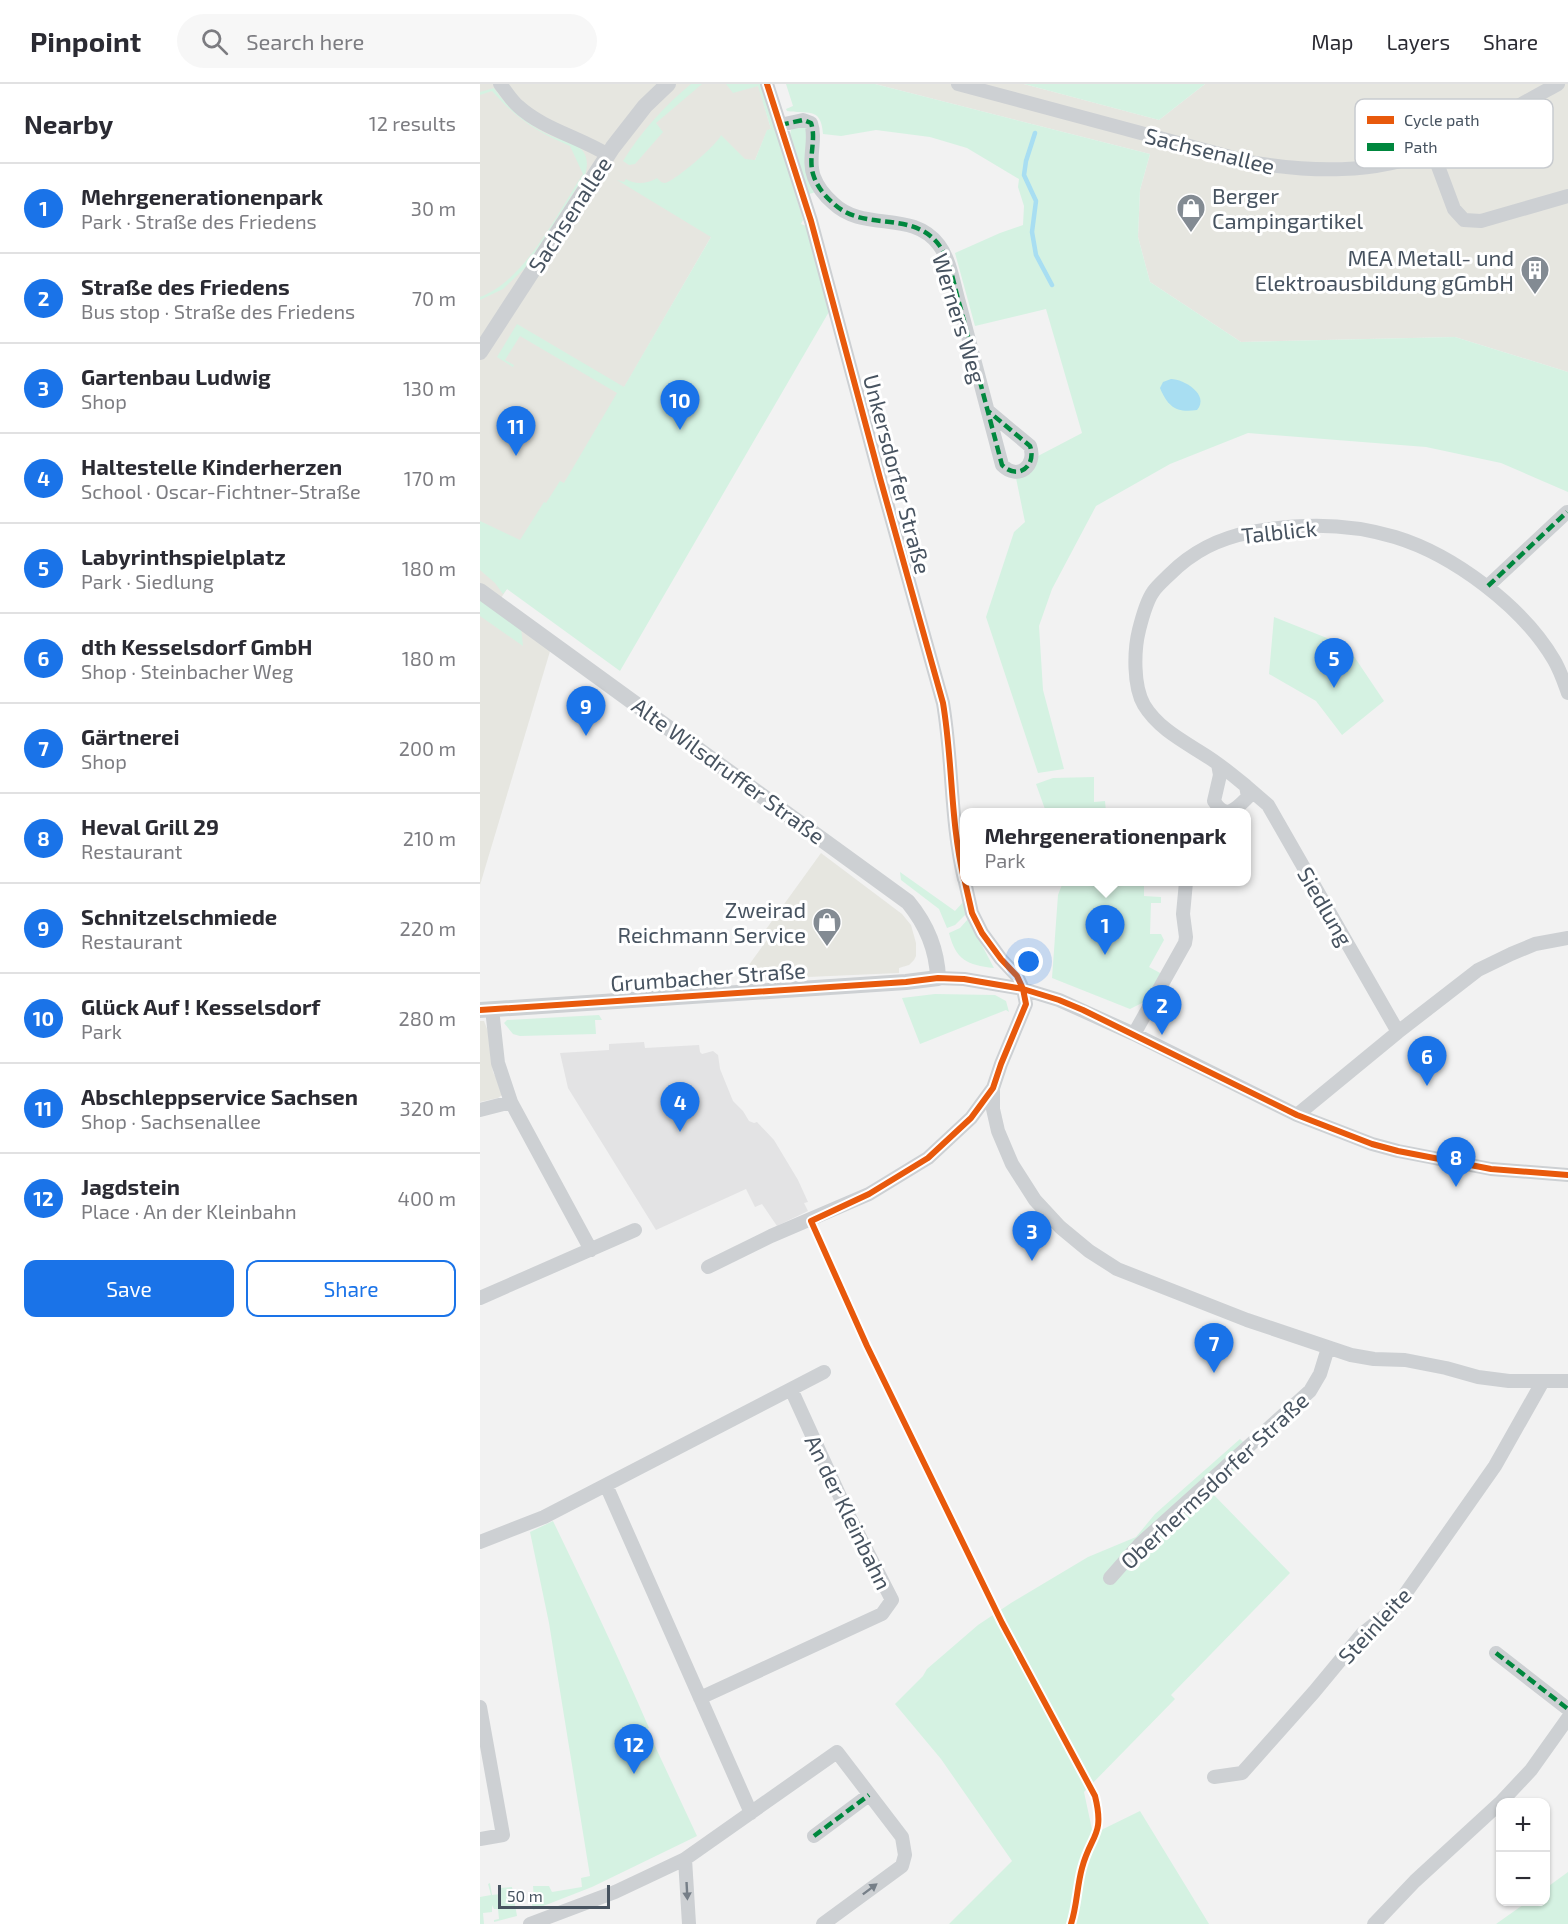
<!DOCTYPE html>
<meta charset="utf-8">
<style>
body{margin:0;font-family:"Exo 2",sans-serif;background:#f7f7f7;color:#2b2b33}
.controls{position:absolute;right:18px;bottom:18px;display:grid;overflow:hidden;border-radius:12px;box-shadow:0 2px 4px #0004}
.controls button{width:54px;height:54px;display:grid;place-items:center;padding:0;border:0;border-bottom:2px solid #e1e1e2;background:#fff;color:#2b2b33;font:30px sans-serif}
.scale{position:absolute;left:18px;bottom:15px;width:112px;box-sizing:border-box;padding-left:6px;border:3px solid #475360;border-top:0;font-size:16px;line-height:21px;white-space:nowrap;color:#475360;-webkit-text-stroke:4px #fff;paint-order:stroke}
.you{position:absolute;left:549px;top:878px;width:21px;height:21px;margin:-15px;border:4px solid #fff;border-radius:50%;background:#1a73e8;box-shadow:0 0 0 9px #1a73e833}
.badge{display:grid;place-items:center;width:39px;height:39px;border-radius:50%;background:#1a73e8;color:#fff;font-size:20px;font-weight:700}
.pin{position:absolute;translate:-50% -50px;filter:drop-shadow(0 2px 3px #0008)}
.pin::after{content:'';position:absolute;top:32px;width:21px;height:18px;background:inherit;clip-path:polygon(0 0,100% 0,50% 100%)}
.popup{position:absolute;left:480px;top:724px;width:291px;height:78px;box-sizing:border-box;display:grid;place-content:center;border-radius:12px;background:#fff;filter:drop-shadow(0 2px 4px #0005);font-size:20px;white-space:nowrap;color:#7c7c81}
.popup b{font-size:22px;color:#2b2b33}
.popup::after{content:'';position:absolute;left:50%;top:100%;margin-left:-12px;border:12px solid transparent;border-top-color:#fff}
.list{margin:0;padding:0;list-style:none}
h2{display:flex;justify-content:space-between;align-items:center;height:78px;margin:0;padding:0 24px;font-size:26px}
h2 small{font-size:20px;font-weight:400;color:#7c7c81}
.list li{display:grid;grid-template-columns:39px 1fr auto;gap:18px;align-items:center;box-sizing:border-box;height:90px;padding:0 24px;border-top:2px solid #e1e1e2}
.list b{display:block;font-size:22px;white-space:nowrap}
.list p{margin:0;font-size:20px;white-space:nowrap;color:#7c7c81}
.list em{font-size:20px;font-style:normal;color:#7c7c81}
.actions{display:flex;gap:12px;padding:18px 24px}
.actions a{flex:1;padding:14px 0;border:2px solid #1a73e8;border-radius:12px;text-align:center;font-size:21px;color:#1a73e8}
.actions .main{background:#1a73e8;color:#fff}
.icon{flex:none;width:33px;height:33px;fill:none;stroke:currentColor;stroke-width:2;stroke-linecap:round;stroke-linejoin:round}
.map{position:relative;flex:none;width:1088px;height:1840px;overflow:hidden}
header{display:flex;align-items:center;gap:36px;box-sizing:border-box;height:84px;padding:0 30px;background:#fff;border-bottom:2px solid #e1e1e2}
header strong{font-size:28px}
nav{display:flex;gap:33px;margin-inline-start:auto;font-size:21px}
.search{width:420px;height:54px;background:#f7f7f7;display:flex;align-items:center;gap:15px;box-sizing:border-box;padding:0 21px;border-radius:33px;color:#7c7c81;font-size:22px}
main{display:flex}
aside{flex:1;background:#fff}
.map>svg:first-child{display:block}
</style>
<header>
<strong>Pinpoint</strong>
<div class="search"><svg class="icon" aria-label="search" viewBox="0 0 24 24"><circle cx="10" cy="10" r="6"/><path d="M15 15l6 6"/></svg>Search here</div>
<nav><a>Map</a><a>Layers</a><a>Share</a></nav>
</header>
<main>
<aside>
<h2>Nearby<small>12 results</small></h2>
<ul class="list">
<li><span class="badge">1</span><div><b>Mehrgenerationenpark</b><p>Park · Straße des Friedens</p></div><em>30 m</em></li>
<li><span class="badge">2</span><div><b>Straße des Friedens</b><p>Bus stop · Straße des Friedens</p></div><em>70 m</em></li>
<li><span class="badge">3</span><div><b>Gartenbau Ludwig</b><p>Shop</p></div><em>130 m</em></li>
<li><span class="badge">4</span><div><b>Haltestelle Kinderherzen</b><p>School · Oscar-Fichtner-Straße</p></div><em>170 m</em></li>
<li><span class="badge">5</span><div><b>Labyrinthspielplatz</b><p>Park · Siedlung</p></div><em>180 m</em></li>
<li><span class="badge">6</span><div><b>dth Kesselsdorf GmbH</b><p>Shop · Steinbacher Weg</p></div><em>180 m</em></li>
<li><span class="badge">7</span><div><b>Gärtnerei</b><p>Shop</p></div><em>200 m</em></li>
<li><span class="badge">8</span><div><b>Heval Grill 29</b><p>Restaurant</p></div><em>210 m</em></li>
<li><span class="badge">9</span><div><b>Schnitzelschmiede</b><p>Restaurant</p></div><em>220 m</em></li>
<li><span class="badge">10</span><div><b>Glück Auf ! Kesselsdorf</b><p>Park</p></div><em>280 m</em></li>
<li><span class="badge">11</span><div><b>Abschleppservice Sachsen</b><p>Shop · Sachsenallee</p></div><em>320 m</em></li>
<li><span class="badge">12</span><div><b>Jagdstein</b><p>Place · An der Kleinbahn</p></div><em>400 m</em></li>
</ul>
<div class="actions"><a class="main">Save</a><a>Share</a></div>
</aside>
<div class="map">
<svg width="1088" height="1840" viewBox="0 0 1088 1840">
<rect width="100%" height="100%" fill="#f2f2f2"/>
<path fill="#e6e6e0" d="M0 0H278L291 45 287 47 275 76 231 153 39 486 14 525 71 564 0 801Z
M395 0H544L679 36 725 0H1088V288L975 253 761 258 670 198 658 153 660 106 670 70Z
M341 769 422 830 431 841 436 859V872L434 876 429 881 419 884V889L261 896V892L289 853 284 848Z
M0 937H4L8 947 13 988 23 1007 22 1011 18 1014 0 1018Z"/>
<path fill="#e3e3e4" d="M164 958 165 964 219 961 220 968 222 970 233 967 238 971 240 985 253 1017 263 1027 269 1037 274 1039 277 1038 294 1056 318 1096 328 1118 324 1119 328 1127 297 1142 282 1120 275 1123 266 1105 176 1146 88 1004 80 969 129 966V960Z"/>
<path fill="#d5f2e2" d="M211 0H222L176 39 183 48 155 80 149 81 143 77C161 48 184 22 211 0Z
M246 0H282L319 122 323 136 321 140 329 143 350 226 140 587 27 505 23 510 15 499 0 486V437L40 456 64 418 66 419 80 397 84 399 137 309 40 252 25 276 34 281 33 283 17 273 37 240 144 303 231 153 137 96 144 98 146 95C155 101 167 100 177 94L180 97C181 98 183 99 185 99 194 98 239 59 241 51L265 75 275 76 287 46 291 45 278 2 253 9Z
M306 0H395L670 70 660 106 658 153 670 198 761 258 975 253 1088 288V408L1021 379 946 363 768 349 690 380 616 422 572 505 559 542 563 606 584 685 558 689 506 533 534 448 545 438 536 394C551 393 554 384 558 372L602 349 566 225 495 242 475 169 520 149 543 141 544 122 538 103 539 95 487 64 450 53 396 46 361 52 343 50C341 21 326 31 307 27L306 25 313 22Z
M544 0H725L679 36Z
M14 4C28 25 47 41 71 52 80 56 93 58 101 65 108 72 108 82 105 91L46 183 23 205 0 216V213C44 198 78 128 103 90L90 62C56 48 36 34 12 7L0 11V8Z
M318 42 327 43 336 108 329 110 309 54 311 46Z
M0 515 41 543 43 562 0 532Z
M794 533 867 562 904 617 862 651 836 617 789 590Z
M614 693V718L625 717 626 728H566L556 700 573 694Z
M420 788 475 827 483 818 486 830 475 841 467 844 459 825 421 796Z
M583 798H664V812L681 813V819H671L670 850H681L684 856 669 883 682 890 664 918 650 925 572 894 578 811Z
M488 835 514 884C487 881 476 876 469 849L480 844Z
M455 910 515 911 526 917 529 928 526 926 440 960 422 914Z
M119 931 122 936H115L116 950 40 952 33 950 24 939 27 936Z
M760 1355 775 1369 730 1407 810 1489 691 1611 695 1615 604 1708 613 1750 660 1727 729 1840H469L532 1777 461 1675 415 1620 443 1592 447 1585 498 1541 531 1519 608 1473 656 1453 675 1430Z
M73 1437C106 1505 139 1574 169 1644L167 1645 217 1752 112 1803 53 1826 51 1815 54 1814 53 1802H69L72 1808 102 1803 101 1794 110 1792 69 1539 50 1448Z
M1088 1788V1840H1016L1047 1818H1066V1804Z
M10 1799 12 1811 21 1810 19 1804 32 1803 37 1832 14 1838V1836L19 1835 18 1825H14L12 1821V1828L3 1829 4 1840H0V1813L11 1811 8 1800Z"/>
<path fill="#a8def2" d="M691 295C704 295 730 311 717 326 696 329 688 323 680 304L683 298Z"/>
<g fill="none" stroke-linecap="round" stroke-linejoin="round">
<path stroke="#a8def2" stroke-width="4.5" d="M555 49 546 77 544 91 556 117 552 148 556 171 572 201"/>
<path stroke="#cdd0d3" stroke-width="14" d="M20 0C26 7 31 16 38 22 63 45 99 53 128 71
M287 0 331 137 400 394 463 619C473 678 470 737 484 795
M478 0 769 78C830 88 894 91 953 66 996 47 1037 22 1078 0
M300 41 323 36 331 39C337 56 327 75 334 93 338 104 345 112 353 119 384 149 432 125 459 161 471 177 474 203 480 222 494 275 508 328 522 381 538 397 557 382 550 362L508 327
M952 66 974 125 984 136 1001 137 1088 112
M1008 502 1087 428
M738 680 740 691 734 717C746 737 756 725 768 713L766 702C755 693 743 683 731 675 707 659 679 646 664 621 653 602 654 566 659 546 662 534 666 518 673 508 677 502 684 496 689 491 713 467 739 454 772 448 819 439 869 439 915 453 974 471 1043 523 1074 576 1080 586 1084 598 1088 609
M766 702 788 721 918 948
M458 894 484 895 543 905 579 916 654 950 817 1031 892 1060 918 1067 1011 1085 1088 1091
M12 925 18 979 31 1018
M654 950 705 859 706 853 703 830 706 798
M513 1004V1025L518 1047 532 1080 555 1116 580 1143 609 1167 637 1185 767 1236 871 1271 894 1275 925 1276 966 1284 998 1293 1029 1297H1088
M0 1026 31 1018 111 1166
M817 1031 918 948 998 886 1031 870 1055 860 1088 854
M228 1183 291 1152 389 1110 448 1074 491 1034 513 1004 521 980 546 920 543 905 537 892 521 875 502 849 492 829 485 798
M0 1214 155 1146
M126 1401 271 1729
M0 1458 64 1433 344 1288
M630 1494 660 1460 830 1307 840 1290 848 1264
M1016 1569 1088 1625
M220 1614 402 1530 412 1516 367 1428 311 1305
M0 1623 23 1751 0 1755
M734 1693 762 1689 834 1608 882 1550 916 1523 1015 1382 1063 1297
M1021 1718 1051 1686 1088 1634
M334 1752 389 1711
M205 1775 209 1840
M50 1840 135 1808 205 1775 357 1668 422 1753 425 1771 422 1782 343 1840
M894 1840 935 1797 1020 1719"/>
<path stroke="#cdd0d3" stroke-width="16" d="M0 268 133 63 165 22 188 0
M0 507 428 818C447 841 457 865 458 894L426 898 0 926"/>
<path stroke="#00873e" stroke-width="4.5" stroke-dasharray="9 4.5" stroke-linecap="butt" d="M300 41 323 36 331 39C337 56 327 75 334 93 338 104 345 112 353 119 384 149 432 125 459 161 471 177 474 203 480 222 494 275 508 328 522 381 538 397 557 382 550 362L508 327
M1008 502 1087 428
M1016 1569 1088 1625
M334 1752 389 1711"/>
<g stroke="#fff" stroke-width="10">
<path id="cycleway" d="M287 0 331 137 400 394 463 619C473 678 470 737 484 795
M485 798 492 829 502 849 521 875 537 892 543 905 546 920 521 980 513 1004 491 1034 448 1074 389 1110 331 1137 387 1262 522 1539 615 1712C625 1752 611 1750 602 1784 597 1802 597 1822 591 1840
M0 926 426 898 458 894 484 895 543 905 579 916 603 926 817 1031 892 1060 918 1067 1011 1085 1088 1091"/>
</g>
<use href="#cycleway" stroke="#e8590c" stroke-width="6"/>
</g>
<defs><path id="oneway-solid" d="M-6-.8H1V-3.2L6.5 0L1 3.2V.8H-6Z" transform="scale(1.5)"/></defs>
<g fill="#767f88">
<use href="#oneway-solid" transform="translate(390 1805) rotate(-37)"/>
<use href="#oneway-solid" transform="translate(207 1807) rotate(87)"/>
</g>
<defs>
<g id="shop-pin" transform="scale(1.5)"><path d="M0 17L-7.5 6A9.5 9.5 0 1 1 7.5 6Z" fill="#838b93" stroke="#fff"/><path d="M-5-2.5h2.3a2.7 3.5 0 0 1 5.4 0H5L5.5 6h-11ZM-1.5-2.5h3a1.5 2.3 0 0 0-3 0Z" fill="#fff"/></g>
<g id="building-pin" transform="scale(1.5)"><path d="M0 17L-7.5 6A9.5 9.5 0 1 1 7.5 6Z" fill="#838b93" stroke="#fff"/><path d="M-4-6H4V6H1V3H-1V6H-4ZM-2.5-4.3h1.7v1.8h-1.7ZM.8-4.3h1.7v1.8H.8ZM-2.5-1h1.7V.8h-1.7ZM.8-1h1.7V.8H.8Z" fill="#fff"/></g>
</defs>
<g fill-rule="evenodd">
<use href="#shop-pin" x="711" y="124"/>
<use href="#building-pin" x="1055" y="186"/>
<use href="#shop-pin" x="347" y="838"/>
</g>
<g text-anchor="middle" dominant-baseline="central" stroke-width="6" stroke-linejoin="round" paint-order="stroke">
<g font-size="22" fill="#475360" stroke="#fff">
<text transform="translate(730 66) rotate(14)">Sachsenallee</text>
<text transform="translate(89 130) rotate(-57)">Sachsenallee</text>
<text transform="translate(480 234) rotate(73)">Werners Weg</text>
<text transform="translate(418 390) rotate(75)">Unkersdorfer Straße</text>
<text transform="translate(799 447) rotate(-6)">Talblick</text>
<text transform="translate(249 686) rotate(36)">Alte Wilsdruffer Straße</text>
<text transform="translate(846 822) rotate(60)">Siedlung</text>
<text transform="translate(228 892) rotate(-4)">Grumbacher Straße</text>
<text transform="translate(734 1396) rotate(-43)">Oberhermsdorfer Straße</text>
<text transform="translate(369 1428) rotate(64)">An der Kleinbahn</text>
<text transform="translate(894 1541) rotate(-47)">Steinleite</text>
</g>
<g font-size="22" fill="#475360" stroke="#fff" text-anchor="end">
<text x="732" y="111" text-anchor="start">Berger<tspan x="732" dy="25">Campingartikel</tspan></text>
<text x="1034" y="173">MEA Metall- und<tspan x="1034" dy="25">Elektroausbildung gGmbH</tspan></text>
<text x="326" y="825">Zweirad<tspan x="326" dy="25">Reichmann Service</tspan></text>
</g>
</g>
<rect x="875" y="15" width="198" height="69" rx="9" fill="#fff" stroke="#c8cbcf" stroke-width="1.5"/>
<rect x="887" y="32" width="27" height="8" fill="#e8590c"/>
<rect x="887" y="59" width="27" height="8" fill="#00873e"/>
<g font-size="16" fill="#475360">
<text x="924" y="42">Cycle path</text>
<text x="924" y="69">Path</text>
</g>
</svg>
<div class="controls">
<button>+</button>
<button>−</button>
</div>
<div class="scale">50 m</div>
<div class="you"></div>
<div class="pin badge" style="left:625px;top:871px">1</div>
<div class="popup"><b>Mehrgenerationenpark</b>Park</div>
<div class="pin badge" style="left:682px;top:951px">2</div>
<div class="pin badge" style="left:552px;top:1177px">3</div>
<div class="pin badge" style="left:200px;top:1048px">4</div>
<div class="pin badge" style="left:854px;top:604px">5</div>
<div class="pin badge" style="left:947px;top:1002px">6</div>
<div class="pin badge" style="left:734px;top:1289px">7</div>
<div class="pin badge" style="left:976px;top:1103px">8</div>
<div class="pin badge" style="left:106px;top:652px">9</div>
<div class="pin badge" style="left:200px;top:346px">10</div>
<div class="pin badge" style="left:36px;top:372px">11</div>
<div class="pin badge" style="left:154px;top:1690px">12</div>
</div>
</main>
